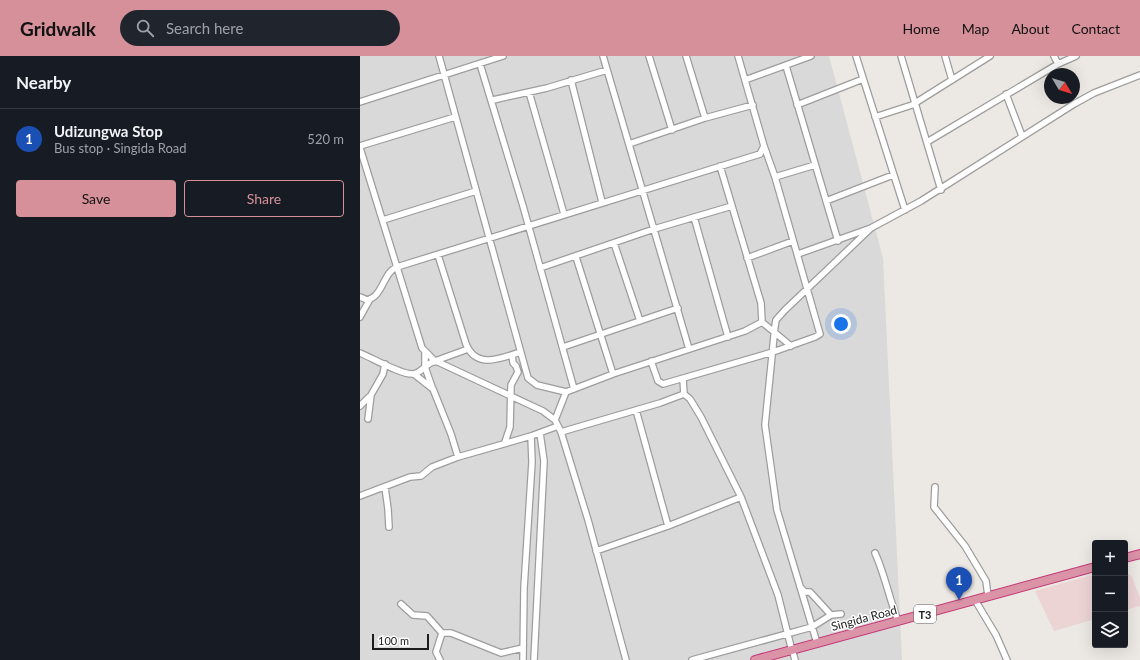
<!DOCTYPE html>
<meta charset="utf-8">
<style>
body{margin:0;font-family:Lato,sans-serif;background:#20242c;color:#f1f3f6}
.controls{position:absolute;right:12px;bottom:12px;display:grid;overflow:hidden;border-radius:4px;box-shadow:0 4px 16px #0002}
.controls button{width:36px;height:36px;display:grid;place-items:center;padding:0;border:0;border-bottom:1px solid #363941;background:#171b24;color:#f1f3f6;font:20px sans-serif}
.compass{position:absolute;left:684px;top:12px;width:36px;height:36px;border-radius:50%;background:#171b24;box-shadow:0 4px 16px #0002;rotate:128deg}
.scale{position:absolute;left:12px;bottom:10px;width:57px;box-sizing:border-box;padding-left:4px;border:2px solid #1c1c1c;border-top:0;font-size:11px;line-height:14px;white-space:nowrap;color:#1c1c1c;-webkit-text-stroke:3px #fff;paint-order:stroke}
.you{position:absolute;left:481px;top:268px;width:14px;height:14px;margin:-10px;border:3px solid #fff;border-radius:50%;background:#1a73e8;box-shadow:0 0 0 6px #1a73e833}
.badge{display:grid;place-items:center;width:26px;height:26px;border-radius:50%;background:#d59099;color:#fff;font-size:13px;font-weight:700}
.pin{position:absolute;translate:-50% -33px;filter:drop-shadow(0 1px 2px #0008)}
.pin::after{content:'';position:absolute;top:21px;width:14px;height:12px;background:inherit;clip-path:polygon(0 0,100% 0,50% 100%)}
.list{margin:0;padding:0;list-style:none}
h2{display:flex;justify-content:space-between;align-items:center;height:52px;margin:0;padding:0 16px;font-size:17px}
h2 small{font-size:13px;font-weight:400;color:#9ea1a6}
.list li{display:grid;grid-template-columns:26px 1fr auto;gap:12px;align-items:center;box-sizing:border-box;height:60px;padding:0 16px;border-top:1px solid #363941}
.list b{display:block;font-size:15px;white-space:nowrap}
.list p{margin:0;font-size:13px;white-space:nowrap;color:#9ea1a6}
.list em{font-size:13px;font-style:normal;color:#9ea1a6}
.actions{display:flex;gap:8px;padding:12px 16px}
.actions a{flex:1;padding:9px 0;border:1px solid #d59099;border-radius:4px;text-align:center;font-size:14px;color:#d59099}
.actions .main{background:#d59099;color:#111}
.icon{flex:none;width:22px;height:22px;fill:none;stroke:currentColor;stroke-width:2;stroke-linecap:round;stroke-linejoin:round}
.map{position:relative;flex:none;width:780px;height:604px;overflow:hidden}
header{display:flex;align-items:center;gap:24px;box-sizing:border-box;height:56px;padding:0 20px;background:#d59099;color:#111}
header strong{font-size:19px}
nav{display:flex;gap:22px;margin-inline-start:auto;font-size:14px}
.search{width:280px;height:36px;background:#20242c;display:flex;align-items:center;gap:10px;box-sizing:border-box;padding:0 14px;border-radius:22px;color:#9ea1a6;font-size:15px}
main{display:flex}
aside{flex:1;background:#171b24}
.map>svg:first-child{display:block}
</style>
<header>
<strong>Gridwalk</strong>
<div class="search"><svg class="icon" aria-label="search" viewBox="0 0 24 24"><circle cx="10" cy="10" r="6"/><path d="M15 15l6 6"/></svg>Search here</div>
<nav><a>Home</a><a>Map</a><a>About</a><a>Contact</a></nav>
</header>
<main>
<aside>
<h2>Nearby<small></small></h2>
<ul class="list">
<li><span class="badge" style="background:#1a4fb4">1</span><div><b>Udizungwa Stop</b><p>Bus stop · Singida Road</p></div><em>520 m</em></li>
</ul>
<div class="actions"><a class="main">Save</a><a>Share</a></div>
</aside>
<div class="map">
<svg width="780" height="604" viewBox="0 0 780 604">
<rect width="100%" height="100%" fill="#ece8e3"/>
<path fill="#dad9d9" d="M0 0H469L523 202 542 604H0Z"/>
<path fill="#ecd4d5" d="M765 514 772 521 780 542V550L765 554Z
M735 518V563L694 575 675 535Z"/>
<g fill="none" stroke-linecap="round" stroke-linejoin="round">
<g stroke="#9d9d9d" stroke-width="8">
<path id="minor" d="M79 0 166 315 168 322 177 329 206 336 253 318 385 275 402 266 401 247 360 110
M243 0 329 293
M289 0 312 74
M326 0 345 62
M496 0 545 154
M541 0 581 134
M585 0 592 24
M694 0 698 8
M120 8 163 150 214 333
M426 10 478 185
M211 24 242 146
M385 24 451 0
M169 36 204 158
M646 38 662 80
M133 44 187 32 247 14
M0 46 143 0
M437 49 503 23
M515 61 552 49 630 0
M567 86 698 8 716 0
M269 88 345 62 393 49
M0 90 95 61
M0 92 62 292 75 305 108 293
M415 121 455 109
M466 145 533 119
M334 161 368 281
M23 164 116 135
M254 187 280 265
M438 198 511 172 561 145 714 48 734 37 780 19
M78 199 106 288C116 313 140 303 160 296
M216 201 253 318
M387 202 433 185
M180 212 294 173 372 150
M0 241 7 244C23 241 23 216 37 211L400 98 404 90 378 0
M0 261 10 243
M402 266 431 290
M203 291 318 252
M65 296V311L72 331
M0 297C12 302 42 319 53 318 63 317 67 304 78 306L183 355 195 364 201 376 228 464 266 604
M291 305 298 325 303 328 413 296 455 281 460 278 415 121 404 90
M54 318 73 333 91 378 98 401
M323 323 324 338
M0 350 9 341
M276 354 308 470
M8 363 11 339 23 318 25 308
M195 364 206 336
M201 376 300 347 324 338 330 343 341 361 381 441 418 539 432 595
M145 386 150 371 151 329 158 316 156 310 153 307 152 299
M25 431 28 453 29 471
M575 431 574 451 605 490 626 525 628 540
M0 440 50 421 61 420 72 411 98 401 171 380 198 370
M236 495 308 470 381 441
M515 497C525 519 529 542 538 565
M440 531 445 536H450L471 559 481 558
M615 544 636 579 647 604
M41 548 53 559 67 560 82 577
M82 577H91L141 597 163 592
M457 587 417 454 405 369 415 270 416 264 425 254 511 172
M432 593 435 604
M80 604 76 596 82 577
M163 604 164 532 172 406 171 380
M174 604 184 405 180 377
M332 604 452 571 471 559"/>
</g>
<g stroke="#c33876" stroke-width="10">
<path id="highway" d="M765 502 780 498
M395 604 735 511"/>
</g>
<use href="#minor" stroke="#fff" stroke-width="5.5"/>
<use href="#highway" stroke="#db93a8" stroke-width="8"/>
</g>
<g text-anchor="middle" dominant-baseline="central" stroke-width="3" stroke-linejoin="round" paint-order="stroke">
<rect fill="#fff" stroke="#606060" stroke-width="1" x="554" y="549" width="22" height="18" rx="3"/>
<g font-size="11" font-weight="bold" fill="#1c1c1c">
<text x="565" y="558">T3</text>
</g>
<g font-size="12" fill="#1c1c1c" stroke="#fff">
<text transform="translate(504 562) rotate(-15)">Singida Road</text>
</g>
</g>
</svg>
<div class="controls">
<button>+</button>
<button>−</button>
<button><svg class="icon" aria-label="layers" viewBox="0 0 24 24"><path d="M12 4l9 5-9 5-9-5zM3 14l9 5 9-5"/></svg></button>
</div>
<svg class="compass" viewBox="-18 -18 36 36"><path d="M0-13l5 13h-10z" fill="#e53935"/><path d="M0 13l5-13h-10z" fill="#9ea1a6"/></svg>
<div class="scale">100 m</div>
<div class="you"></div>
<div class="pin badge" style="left:599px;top:544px;background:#1a4fb4">1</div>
</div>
</main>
